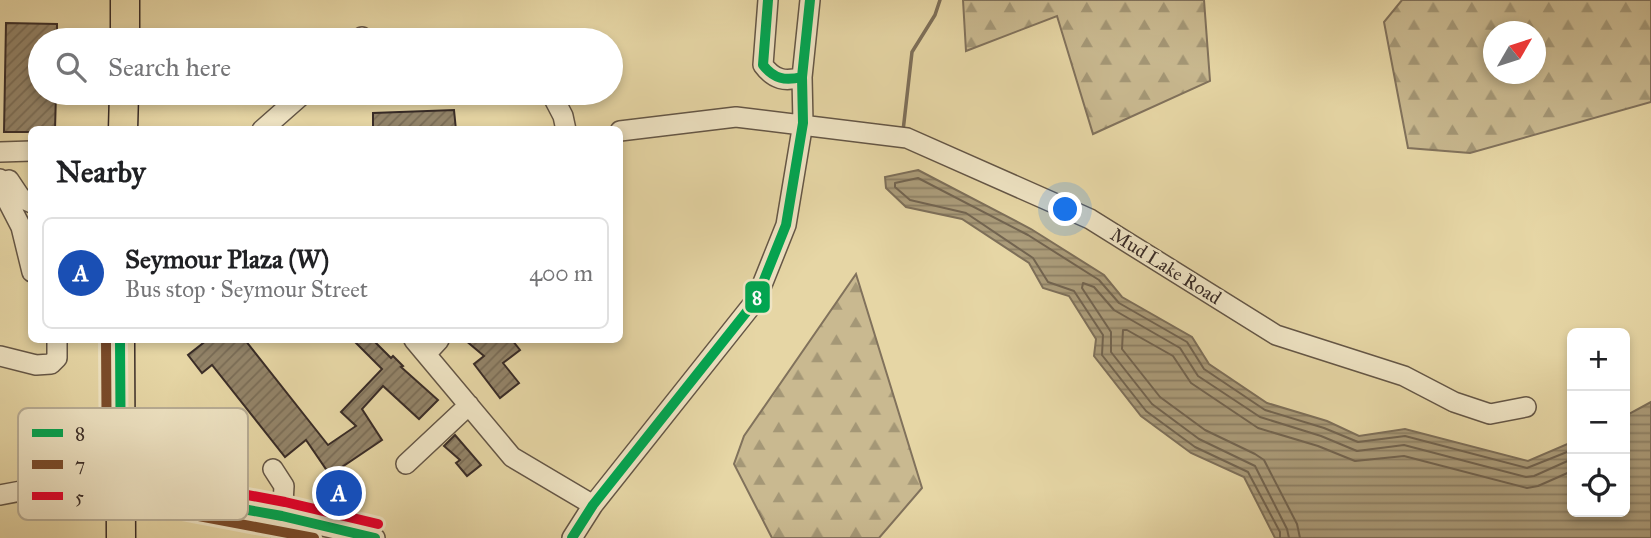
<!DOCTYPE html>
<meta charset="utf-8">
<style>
body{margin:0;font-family:"IM FELL Great Primer",serif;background:#f2f2f2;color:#202124}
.controls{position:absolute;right:21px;bottom:21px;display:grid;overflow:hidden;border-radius:10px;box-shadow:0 4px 10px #0003}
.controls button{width:63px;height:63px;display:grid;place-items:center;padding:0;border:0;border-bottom:2px solid #e0e0e0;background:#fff;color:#202124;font:35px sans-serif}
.compass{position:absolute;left:1483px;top:21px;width:63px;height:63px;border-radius:50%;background:#fff;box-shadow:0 4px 10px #0003;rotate:51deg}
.you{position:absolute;left:1066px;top:210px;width:24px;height:24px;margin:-18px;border:5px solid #fff;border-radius:50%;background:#1a73e8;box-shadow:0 0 0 10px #1a73e833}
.badge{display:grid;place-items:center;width:46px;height:46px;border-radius:50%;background:#8f2418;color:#fff;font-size:23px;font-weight:700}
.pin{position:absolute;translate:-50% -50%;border:4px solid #fff;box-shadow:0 2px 7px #0006}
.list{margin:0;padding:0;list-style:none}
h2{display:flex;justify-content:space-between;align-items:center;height:91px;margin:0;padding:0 28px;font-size:30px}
h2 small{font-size:23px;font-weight:400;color:#757577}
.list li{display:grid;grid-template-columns:46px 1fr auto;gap:21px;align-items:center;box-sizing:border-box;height:112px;margin:0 14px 14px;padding:0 14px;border:2px solid #e0e0e0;border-radius:10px}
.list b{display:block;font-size:26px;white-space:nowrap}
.list p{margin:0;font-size:23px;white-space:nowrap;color:#757577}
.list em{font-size:23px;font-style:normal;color:#757577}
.icon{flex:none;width:38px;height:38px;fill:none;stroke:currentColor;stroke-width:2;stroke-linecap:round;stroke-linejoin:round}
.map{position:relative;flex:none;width:1651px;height:538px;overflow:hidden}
.search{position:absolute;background:#fff;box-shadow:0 4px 10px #0003;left:28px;top:28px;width:595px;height:77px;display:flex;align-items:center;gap:18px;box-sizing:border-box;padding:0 24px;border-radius:38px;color:#757577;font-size:26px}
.panel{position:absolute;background:#fff;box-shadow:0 4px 10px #0003;left:28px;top:126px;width:595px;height:217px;border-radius:10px}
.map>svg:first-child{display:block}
</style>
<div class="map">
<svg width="1651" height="538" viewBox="0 0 1651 538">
<defs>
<pattern id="forest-firs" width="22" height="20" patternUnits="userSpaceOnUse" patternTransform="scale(1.75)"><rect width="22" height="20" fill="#c9b990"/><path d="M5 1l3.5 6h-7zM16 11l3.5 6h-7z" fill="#a49776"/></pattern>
<pattern id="water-rules" width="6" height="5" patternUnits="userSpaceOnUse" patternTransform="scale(1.75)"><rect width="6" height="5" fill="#ab9c7a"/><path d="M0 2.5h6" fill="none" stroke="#8c7f64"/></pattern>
<pattern id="building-hatch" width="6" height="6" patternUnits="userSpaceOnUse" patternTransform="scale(1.75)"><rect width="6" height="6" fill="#938469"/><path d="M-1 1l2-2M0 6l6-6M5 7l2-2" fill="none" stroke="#796c56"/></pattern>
</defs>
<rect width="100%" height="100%" fill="#e6d6a5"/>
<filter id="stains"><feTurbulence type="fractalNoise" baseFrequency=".00286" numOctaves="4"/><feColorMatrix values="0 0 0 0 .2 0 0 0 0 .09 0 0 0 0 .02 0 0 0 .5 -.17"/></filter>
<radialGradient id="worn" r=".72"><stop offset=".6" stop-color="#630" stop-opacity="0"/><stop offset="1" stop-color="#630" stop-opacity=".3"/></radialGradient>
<path fill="url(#forest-firs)" stroke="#81725c" stroke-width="2" fill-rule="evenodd" d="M963 0H1204L1210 81 1093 134 1057 16 966 51Z
M1402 0H1651V102L1470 153 1408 148 1384 22ZM1494 32H1536V74H1494Z
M856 274 922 488 879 538H772L734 464 744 436Z"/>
<path fill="url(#water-rules)" stroke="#7d6f59" stroke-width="2" d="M918 170 1031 229 1104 275 1122 297 1192 337 1209 364 1267 403 1327 421 1359 436 1405 429 1528 461 1572 442V512H1625V416L1651 402V538H1275L1244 477 1191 453 1141 416 1094 356 1096 339 1069 296 1043 288 1029 263 962 219 906 207 886 188 885 177Z"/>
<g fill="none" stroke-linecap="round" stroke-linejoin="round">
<path stroke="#726450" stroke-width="2" d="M1280 538V532L1248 472 1195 447 1146 411 1102 355 1103 335 1074 291 1048 282 1033 258 966 213 910 200 895 187V183L918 178 1028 235 1099 280 1119 303 1187 342 1204 369 1265 410 1324 428 1358 442 1405 436 1527 468 1572 450
M1289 538 1287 529 1255 466 1199 439 1152 404 1111 352V332L1082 288 1083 283 1094 287 1114 310 1180 348 1198 376 1260 417 1321 436 1357 451 1404 445 1526 477 1534 476 1572 459
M1300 538 1297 524 1264 460 1255 454 1205 430 1160 397 1122 349 1123 330H1127L1173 356 1191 383 1258 428 1318 446 1355 461 1404 456 1527 488 1538 486 1572 471"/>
<path stroke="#7d6f59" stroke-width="3.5" d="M903 131 912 52 935 15 940 0"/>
</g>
<path fill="url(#building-hatch)" stroke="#392c27" stroke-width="2" d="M6 23 57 24V40H40V93H56L55 130H32V132H4Z
M454 110 456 130H373V113Z
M207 340H245L328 445 356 426 341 412 382 369 353 340H373L391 358 393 356 403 366 401 367 438 400 419 419 383 386 362 409 382 440 330 475 306 440 285 457 212 365 202 373 188 355Z
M465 340H512L520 350 503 363 519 383 500 398 474 364 484 356Z
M455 435 481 465 467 476 456 463 460 460 444 446Z"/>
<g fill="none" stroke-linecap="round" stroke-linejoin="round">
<g stroke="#645646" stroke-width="22">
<path id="minor" d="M768 0 763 65C774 80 785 82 802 77
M359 40 362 37
M551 93 563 116 566 130
M262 130 304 93
M620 131 736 117 907 138 1090 219 1276 335 1404 376 1454 402 1490 414 1526 407
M0 152 32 151
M0 179 2 190 21 227 32 272
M9 180 21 198 32 203
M414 340 512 457 593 505
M427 353 439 340
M0 356 36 365 51 364 57 358V340
M406 464 469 405
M273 469 284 486 281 538
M0 495C74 479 134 489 207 502 264 512 319 525 375 538
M572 538 593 505 756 300 786 225 803 123 802 77 810 0"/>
</g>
<g stroke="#392c27" stroke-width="31">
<path id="highway" d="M125 40V0
M123 130 124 93
M120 340 121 538"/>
</g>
<use href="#minor" stroke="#efe4c4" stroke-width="19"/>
<use href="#highway" stroke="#e6d6a5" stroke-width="28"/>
<g stroke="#efe4c4" stroke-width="16">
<path id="bus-1" d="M768 0 763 65C774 79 785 81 802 77
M120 340 121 487 282 516 375 538
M572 538 593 505 756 300 786 225 803 123 802 77 810 0"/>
</g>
<g stroke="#efe4c4" stroke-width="16">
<path id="bus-2" d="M106 340 107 487 110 496 119 501 314 538"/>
</g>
<g stroke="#efe4c4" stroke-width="16">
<path id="bus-3" d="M136 474 285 502 378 524"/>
</g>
<use href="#bus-1" stroke="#00a651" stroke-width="10"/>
<use href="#bus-2" stroke="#7a4b2a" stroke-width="10"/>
<use href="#bus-3" stroke="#e4002b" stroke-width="10"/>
</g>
<g text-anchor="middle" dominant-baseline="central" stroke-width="5" stroke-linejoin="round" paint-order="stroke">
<g font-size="19" fill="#392c27" stroke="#efe4c4">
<text transform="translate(1166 266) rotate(32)">Mud Lake Road</text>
</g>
</g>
<rect x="18" y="408" width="230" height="112" rx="10" fill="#efe4c4" stroke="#b8ad95" stroke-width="2"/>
<rect x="32" y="429" width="31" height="8" fill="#00a651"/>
<rect x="32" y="460" width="31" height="9" fill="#7a4b2a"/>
<rect x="32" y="492" width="31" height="8" fill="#e4002b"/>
<g font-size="19" fill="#392c27">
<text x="75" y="440">8</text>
<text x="75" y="471">7</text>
<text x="75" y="503">5</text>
</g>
<rect stroke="#efe4c4" stroke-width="2.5" x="744" y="280" width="27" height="34" rx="7" fill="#00a651"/>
<g font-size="19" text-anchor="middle" font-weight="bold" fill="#fff">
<text x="757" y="304">8</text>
</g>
<rect width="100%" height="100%" filter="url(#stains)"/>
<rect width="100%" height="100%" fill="url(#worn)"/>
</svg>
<div class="controls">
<button>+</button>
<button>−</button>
<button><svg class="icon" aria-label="locate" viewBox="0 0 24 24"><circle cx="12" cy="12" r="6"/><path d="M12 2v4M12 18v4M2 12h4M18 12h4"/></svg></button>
</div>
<svg class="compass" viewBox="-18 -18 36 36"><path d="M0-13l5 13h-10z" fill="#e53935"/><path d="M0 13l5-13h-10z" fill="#757577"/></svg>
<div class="you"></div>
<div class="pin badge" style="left:339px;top:493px;background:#1a4fb4">A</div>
<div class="search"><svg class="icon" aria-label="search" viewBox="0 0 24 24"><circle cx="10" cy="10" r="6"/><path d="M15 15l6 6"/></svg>Search here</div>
<section class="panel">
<h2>Nearby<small></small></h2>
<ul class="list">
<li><span class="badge" style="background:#1a4fb4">A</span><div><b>Seymour Plaza (W)</b><p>Bus stop · Seymour Street</p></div><em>400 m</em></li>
</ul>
</section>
</div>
